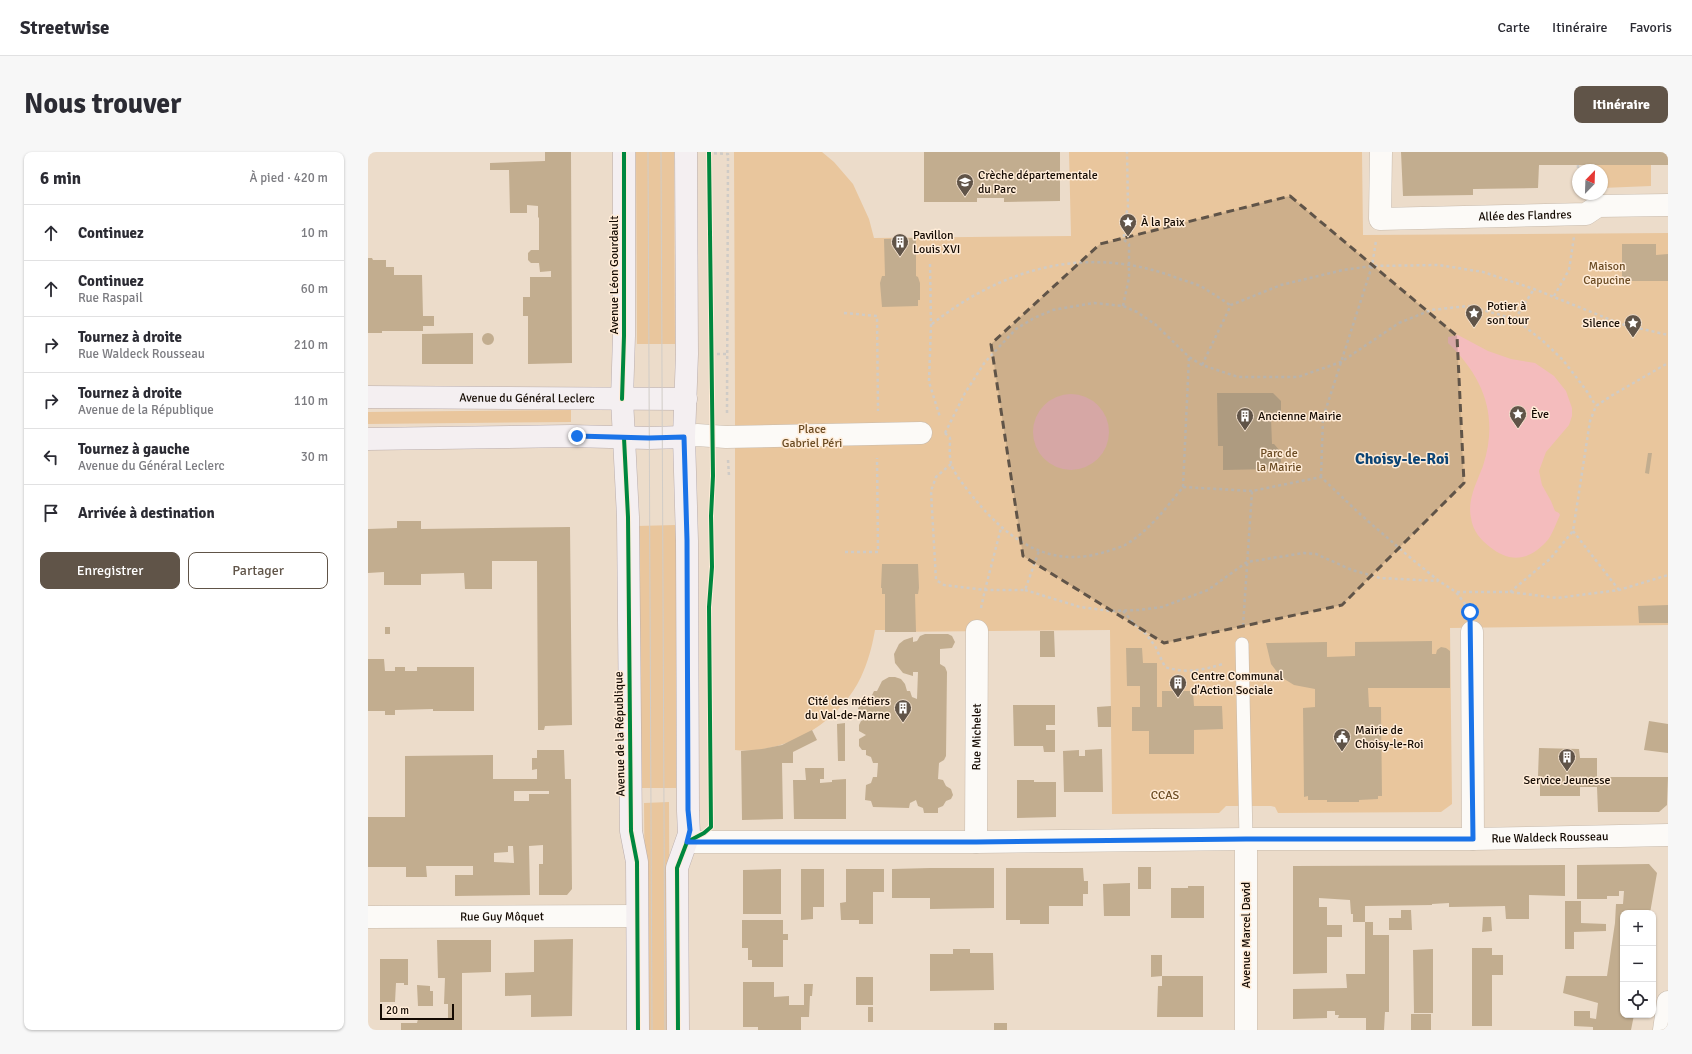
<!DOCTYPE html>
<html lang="fr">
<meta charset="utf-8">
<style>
body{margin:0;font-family:Signika,sans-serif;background:#f7f7f7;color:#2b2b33}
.controls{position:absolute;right:12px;bottom:12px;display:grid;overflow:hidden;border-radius:8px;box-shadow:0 1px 3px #0004}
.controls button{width:36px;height:36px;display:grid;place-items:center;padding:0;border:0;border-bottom:1px solid #e1e1e2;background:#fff;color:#2b2b33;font:20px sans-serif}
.compass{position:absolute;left:1204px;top:12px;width:36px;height:36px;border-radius:50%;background:#fff;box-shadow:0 1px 3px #0004;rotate:23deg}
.scale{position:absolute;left:12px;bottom:10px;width:74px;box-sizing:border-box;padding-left:4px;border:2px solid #140a02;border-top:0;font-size:11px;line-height:14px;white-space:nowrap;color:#140a02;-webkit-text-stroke:3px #ffecd8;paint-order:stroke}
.stop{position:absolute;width:12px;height:12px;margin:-9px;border:3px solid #1a73e8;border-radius:50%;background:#fff}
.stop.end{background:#1a73e8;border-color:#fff;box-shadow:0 1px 4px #0008}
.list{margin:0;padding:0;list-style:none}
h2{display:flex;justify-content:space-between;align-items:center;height:52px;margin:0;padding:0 16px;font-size:17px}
h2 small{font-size:13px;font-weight:400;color:#7c7c81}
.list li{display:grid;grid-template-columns:26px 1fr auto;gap:12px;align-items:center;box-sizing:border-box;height:56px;padding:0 16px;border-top:1px solid #e1e1e2}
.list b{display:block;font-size:15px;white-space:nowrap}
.list p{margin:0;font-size:13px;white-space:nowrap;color:#7c7c81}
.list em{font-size:13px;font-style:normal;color:#7c7c81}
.actions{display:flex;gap:8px;padding:12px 16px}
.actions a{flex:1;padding:9px 0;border:1px solid #605448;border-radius:8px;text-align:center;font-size:14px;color:#605448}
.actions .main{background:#605448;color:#fff}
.icon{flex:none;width:22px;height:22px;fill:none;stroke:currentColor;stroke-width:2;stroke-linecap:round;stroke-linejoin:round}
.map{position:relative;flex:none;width:1300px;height:878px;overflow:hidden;border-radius:8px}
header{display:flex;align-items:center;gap:24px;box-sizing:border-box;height:56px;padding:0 20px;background:#fff;border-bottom:1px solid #e1e1e2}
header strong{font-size:19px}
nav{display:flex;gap:22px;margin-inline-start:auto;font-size:14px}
.intro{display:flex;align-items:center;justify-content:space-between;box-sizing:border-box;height:96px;padding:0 24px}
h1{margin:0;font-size:28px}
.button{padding:10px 18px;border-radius:8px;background:#605448;color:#fff;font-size:14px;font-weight:700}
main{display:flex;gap:24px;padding:0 24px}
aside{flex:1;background:#fff;border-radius:8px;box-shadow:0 1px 3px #0004}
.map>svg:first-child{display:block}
</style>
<header>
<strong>Streetwise</strong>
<nav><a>Carte</a><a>Itinéraire</a><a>Favoris</a></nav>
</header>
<div class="intro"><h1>Nous trouver</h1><a class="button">Itinéraire</a></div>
<main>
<aside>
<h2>6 min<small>À pied · 420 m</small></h2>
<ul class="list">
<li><svg class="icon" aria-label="ahead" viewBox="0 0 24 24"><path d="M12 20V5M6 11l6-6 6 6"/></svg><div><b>Continuez</b></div><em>10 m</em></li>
<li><svg class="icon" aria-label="ahead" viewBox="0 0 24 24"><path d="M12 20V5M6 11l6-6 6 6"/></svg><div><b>Continuez</b><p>Rue Raspail</p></div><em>60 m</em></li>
<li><svg class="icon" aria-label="right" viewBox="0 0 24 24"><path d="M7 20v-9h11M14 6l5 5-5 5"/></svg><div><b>Tournez à droite</b><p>Rue Waldeck Rousseau</p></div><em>210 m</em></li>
<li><svg class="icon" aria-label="right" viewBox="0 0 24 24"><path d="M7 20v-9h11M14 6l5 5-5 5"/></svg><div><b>Tournez à droite</b><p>Avenue de la République</p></div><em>110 m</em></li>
<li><svg class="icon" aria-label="left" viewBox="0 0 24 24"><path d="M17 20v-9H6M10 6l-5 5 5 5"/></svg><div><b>Tournez à gauche</b><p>Avenue du Général Leclerc</p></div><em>30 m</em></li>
<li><svg class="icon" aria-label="arrive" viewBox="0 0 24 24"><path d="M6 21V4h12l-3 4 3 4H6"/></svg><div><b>Arrivée à destination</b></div></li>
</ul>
<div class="actions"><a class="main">Enregistrer</a><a>Partager</a></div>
</aside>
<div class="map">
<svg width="1300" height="878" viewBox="0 0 1300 878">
<rect width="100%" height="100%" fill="#ecdcca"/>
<path fill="#e9c69d" d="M268 0H306L307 192H269Z
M366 0H454L466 10 485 32 501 67 506 86 703 84 701 0H994L995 83 1300 81V473L1082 476 1084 652 1073 660 910 661 907 655 903 654H858L851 661 744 662 742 478 517 480V478H507C504 495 500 510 493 525 471 571 417 603 367 598V242Z
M1220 13H1283V34L1234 36V18H1220Z
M203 258V270L0 272V260Z
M308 373V636H271L269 374Z
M301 650 302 878H278L276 651Z"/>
<path fill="#f4bcbd" d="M1090 183 1120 199 1143 207 1167 211 1186 224 1198 239 1204 256V264L1201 273 1178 300 1171 319 1174 333 1183 349 1187 359 1191 361 1192 363C1188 371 1184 384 1178 390 1160 409 1142 411 1122 395 1112 387 1105 379 1103 366 1099 348 1109 330 1115 314 1131 264 1116 226 1080 191V185Z
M665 280a38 38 0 1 1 76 0a38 38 0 1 1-76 0Z"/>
<path fill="#c2ad8f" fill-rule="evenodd" d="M177 0H203L204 211 160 212V164H155V145H162V125H183V119L172 120 171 111H163L160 108V101L163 98H171V66L170 65V54L159 53V61H142L141 18H122V11L177 9Z
M556 0H692V49L636 50V46H609V50H556Z
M1033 0H1300V13H1171L1170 36 1105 37V43L1035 44Z
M548 86V124L550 125 552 131V148H550V154L514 155 512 131 514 124H517L516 87Z
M1254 92H1288V103L1300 102V129H1254Z
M0 106H4L5 108H18V115H26V123H54L55 164H66V174H55V179H14V181H0Z
M114 187a6 6 0 1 1 12 0a6 6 0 1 1-12 0Z
M105 181V212H54V182Z
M849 241H905L913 249V259L906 266H903L904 292H906L913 300V310L906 317 855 318V294H850Z
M1280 301H1284L1281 322 1277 321Z
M29 369H53V377L202 375 204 573 177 574 176 578H170L169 409H124V437H97L96 421 53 422V433H16V420L0 421V377L29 376Z
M514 412H550L551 436 550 442H547L548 480H517V442H514V436H513Z
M1300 453V471H1271L1270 454Z
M17 475H22V482H17Z
M672 479H686L687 505H672Z
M557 482H580L584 484 587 490 584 496 572 497V512L577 515 579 520 578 604 576 608 571 611 570 627 575 628 578 634 583 637 585 643 583 647 578 649 575 654 570 656V661H556L555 656 550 654 548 648 542 651 541 656 505 655 503 649 497 648 498 633 503 631 505 625H509L510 611H505L503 605 498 603V598H494L491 594V587L498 583 491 579V573L493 569 498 567 492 563 490 556 494 552 498 551 499 547 503 545 506 539H509L514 529 521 525H527L533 527 537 532 539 539H542L544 545 549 547 550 520H545V524L535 521 527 511 526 502 531 492 536 488 545 485V490L549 489 552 484Z
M1064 489V502H1068L1069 498 1073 495 1078 496 1082 499V536H1000L1001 555H1013L1014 644H1010V647L991 648V650H959V648H940V644L936 645 935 556 947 555V537L926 533 913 525 903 512 898 491 959 490V505L987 504V490Z
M758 496H774L775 511H789V555H794V539H825L826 554H854L855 577 826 578V602H781V579H764V555H772V534H759Z
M0 507H16L17 519H27V515H37V519H49V515H106V559H65V557L27 558V563H17V559H0Z
M645 553H687V573H678V578H687V600H676L675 594H646Z
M743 554V575H730L729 555Z
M1281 569 1300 572V601L1276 598Z
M477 571V609H470L469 572Z
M444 578 449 588 425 600V611H414L415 667 374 668 373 599 394 597 414 593Z
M1171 596 1211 597 1212 606H1229V625H1300L1299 653 1291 660H1230L1229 635H1212V644H1172V624H1170Z
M734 597 735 640H696L695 599 711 598V604H717V598Z
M169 598H196L197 627H203L204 737 199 743H171V712H175V693L161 694 162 743 87 744V723H105V714H58L59 725H38V715H0V665H37V604L125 603V627H169V617L164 618V606H169ZM146 639H181V642H161V649H146ZM140 694H145L146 711 126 710V701L140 700Z
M437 616H456V627H452V631L464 630V628L478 627V667H426L425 628H438Z
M649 628H666V630H688V665L649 666Z
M1281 712 1289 721 1282 761H1255V863H1266L1263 878H1225V875L1206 874V859H1222V866L1228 867 1230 851 1195 841 1198 824H1239L1247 771 1248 752H1255L1256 739H1251V744H1239V747H1209V713Z
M1197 713V744L1161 743V767H1138L1137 754 1081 755V751L1064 752V753L997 754V770H985V762H983L982 748 951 746V755H959V773H974V785H959V821L925 822V714Z
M770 715H783V737H770Z
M562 716H626V756L562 757V746H524V717Z
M638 716H715L716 729H720V742H715V754H681V772H652V768H638Z
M413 717V762H375V718Z
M433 717H456V755H445V767L433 768Z
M478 717H516V740H505V772H491V768H473L472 751 478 750Z
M762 731V764H736L735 732Z
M820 734H836V766H803V736H820Z
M1197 749H1213V771L1238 772V779L1206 780V797H1197Z
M1033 758H1043L1044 778H1021V766H1033Z
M1115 765H1123L1124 779 1114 780Z
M374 768H415V782H420V788H415V815H384V808H380V796H374Z
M997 770H1005V783H1021V860H1017L1016 878H998V866H970L971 863H967V859H959V866L925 867V837L979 836 978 822H997Z
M205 787 204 864 163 865V843L137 844V821L166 820V788Z
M69 788H123V820L94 821V878H33V871H49L50 867H80V852H76L77 826H70Z
M1104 796H1124V803H1135V823H1124V874H1104Z
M585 797H602V801H625L626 838 562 839V802H585Z
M1065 797V861H1046L1045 798Z
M783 803H794V824L783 825Z
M12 807H40V833H36V831H28L27 850H12Z
M794 824H835V865H789L790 834H794Z
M488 825H505V853H488Z
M375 830H406V845L421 844V853H436V832H445L444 844H442L441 865H433V878H390V875H375Z
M49 833 62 834V839H65V854H50Z
M500 855H505V870H500Z
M1043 862H1063V878H1043Z
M626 871H639V878H626Z"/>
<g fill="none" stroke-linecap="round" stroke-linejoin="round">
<g stroke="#c8bbad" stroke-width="14">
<path id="lane" d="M874 492 878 687"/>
</g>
<g stroke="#c8bbad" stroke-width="23">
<g id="street">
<path id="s1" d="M1013 0 1012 67 1218 62 1230 54 1300 53"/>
<path d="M316 285 329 283 358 285 553 281"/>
<path d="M1104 480 1105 687"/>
<path d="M878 687V878"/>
<path id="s2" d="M319 690H608L878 687H1105L1300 683"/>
<path id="s3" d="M608 690 609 479"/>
<path id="s4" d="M0 765 269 764"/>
<path d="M1296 878 1300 850"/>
</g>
</g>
<g stroke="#b9adad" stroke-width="23">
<g id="primary">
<path d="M256 0V184L254 247 260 365 263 679 269 710 270 878"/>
<path id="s5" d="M0 245 318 247"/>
<path d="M0 287 203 284 281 286 316 285"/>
<path d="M310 878 309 716 321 682 320 659 319 389 316 285 319 202 318 0"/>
</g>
</g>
<path stroke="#cfcbc6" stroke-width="2.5" stroke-dasharray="3 3" stroke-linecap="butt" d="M340 1 360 2 359 261
M1210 13V25
M562 112 563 172 561 230 572 265
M1186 144 1201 118 1206 85
M755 154 761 126V92L756 88V72L760 55 759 0
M476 161 509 164 510 259
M1147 167 1166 137
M564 172C636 115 721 92 809 126 817 129 826 131 834 135 844 141 853 147 862 153
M343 202H360
M834 213 863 153 913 133 975 118 1004 114 1071 113 1115 120 1166 137 1253 172 1300 183
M577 281 597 241 617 210 648 177 666 166 685 158 726 151 755 154 769 160 788 173 821 205 834 213 870 225H930L973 210 1031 171 1063 158 1100 154 1147 167 1175 189 1195 208 1218 238 1228 254
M577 281 582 286C582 294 581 303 583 311 584 321 610 351 618 360 651 395 688 415 737 400 743 398 751 396 757 393 781 379 798 356 815 335L884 339
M360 308 361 324
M583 312 568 325 563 339 568 428 576 433 617 438 633 376
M953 325 955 266 1004 114 1008 89
M815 335 821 205
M1205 379 1251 438
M477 400H510L509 306
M657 438 712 455 743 459 771 458 794 455 840 438 879 410 936 401 948 402 984 418 1012 426 1070 429
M1089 440H1142L1189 446 1251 438 1300 423
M1142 440 1182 407 1205 379 1222 269 1228 254 1243 244 1300 211
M613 456 617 438H657L671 399
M755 459 770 476 778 482 787 494 797 515C819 522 834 518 855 512
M875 474 884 339 953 325 993 363 1045 408 1071 429 1088 440 1100 456"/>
<use href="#lane" stroke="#fcfaf7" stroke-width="13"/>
<use href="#street" stroke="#fcfaf7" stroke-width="22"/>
<use href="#primary" stroke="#f4eff1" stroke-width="22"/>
<path stroke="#d0ccc7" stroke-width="1" d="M280 0 284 878
M293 0 297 878"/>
<g stroke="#ffecd8" stroke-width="6">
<path id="cycleway" d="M254 247 256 184V0
M256 286 260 365 263 679 269 710 270 878
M310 878 309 716 319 690 336 681 343 675 341 455 344 415 343 364 345 324 341 0"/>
</g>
<use href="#cycleway" stroke="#00873e" stroke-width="4"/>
</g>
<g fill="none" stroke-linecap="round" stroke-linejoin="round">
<path stroke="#1a73e8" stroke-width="5" d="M209 284 281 286 316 285 319 388 320 658 322 678 319 690H608L878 687H1105L1102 460"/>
</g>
<path fill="#605448" fill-opacity="0.2" stroke="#605448" stroke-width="3" stroke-dasharray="8 5" stroke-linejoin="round" d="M922 44 1089 184 1096 331 974 453 796 491 655 404 623 192 732 92Z"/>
<defs>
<g id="school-pin" transform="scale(0.9)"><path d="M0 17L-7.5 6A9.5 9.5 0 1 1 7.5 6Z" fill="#605448" stroke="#ffecd8"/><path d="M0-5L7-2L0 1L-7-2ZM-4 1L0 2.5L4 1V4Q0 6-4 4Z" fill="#fff"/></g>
<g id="sight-pin" transform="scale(0.9)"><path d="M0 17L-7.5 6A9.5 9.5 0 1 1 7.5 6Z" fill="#605448" stroke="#ffecd8"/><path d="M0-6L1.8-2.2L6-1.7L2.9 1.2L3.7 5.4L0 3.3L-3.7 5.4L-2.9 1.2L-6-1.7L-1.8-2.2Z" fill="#fff"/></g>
<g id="building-pin" transform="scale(0.9)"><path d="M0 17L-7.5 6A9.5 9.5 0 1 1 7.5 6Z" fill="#605448" stroke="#ffecd8"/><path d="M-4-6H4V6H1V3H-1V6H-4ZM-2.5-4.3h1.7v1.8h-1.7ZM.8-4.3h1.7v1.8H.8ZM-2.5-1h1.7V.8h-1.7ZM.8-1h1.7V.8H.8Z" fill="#fff"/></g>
<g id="civic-pin" transform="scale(0.9)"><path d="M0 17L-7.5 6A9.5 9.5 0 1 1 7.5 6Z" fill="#605448" stroke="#ffecd8"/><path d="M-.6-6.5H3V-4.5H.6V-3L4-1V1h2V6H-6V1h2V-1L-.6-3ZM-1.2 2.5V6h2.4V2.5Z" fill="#fff"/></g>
</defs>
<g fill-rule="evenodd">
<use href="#school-pin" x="597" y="30"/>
<use href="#sight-pin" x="760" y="70"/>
<use href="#building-pin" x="532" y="90"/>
<use href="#sight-pin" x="1106" y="161"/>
<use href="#sight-pin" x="1265" y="171"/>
<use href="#sight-pin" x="1150" y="262"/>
<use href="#building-pin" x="877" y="264"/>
<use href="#building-pin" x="810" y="531"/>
<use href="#building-pin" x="535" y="556"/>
<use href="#civic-pin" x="974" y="585"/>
<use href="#building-pin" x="1199" y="605"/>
</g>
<g text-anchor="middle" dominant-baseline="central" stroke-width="3" stroke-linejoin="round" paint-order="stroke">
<g font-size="12" fill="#140a02" stroke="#ffecd8" text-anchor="start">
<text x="610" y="23">Crèche départementale<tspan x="610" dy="14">du Parc</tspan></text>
<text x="773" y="70">À la Paix</text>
<text x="545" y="83">Pavillon<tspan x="545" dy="14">Louis XVI</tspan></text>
<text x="1119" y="154">Potier à<tspan x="1119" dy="14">son tour</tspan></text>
<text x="1252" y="171" text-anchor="end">Silence</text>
<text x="1163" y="262">Ève</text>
<text x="890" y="264">Ancienne Mairie</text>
<text x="823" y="524">Centre Communal<tspan x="823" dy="14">d'Action Sociale</tspan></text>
<text x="522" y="549" text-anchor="end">Cité des métiers<tspan x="522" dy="14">du Val-de-Marne</tspan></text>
<text x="987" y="578">Mairie de<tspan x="987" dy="14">Choisy-le-Roi</tspan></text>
<text x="1199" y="628" text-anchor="middle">Service Jeunesse</text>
</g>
<g font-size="12" fill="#140a02" stroke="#ffecd8">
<text stroke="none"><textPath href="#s1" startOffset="212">Allée des Flandres</textPath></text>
<text transform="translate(246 123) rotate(-90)">Avenue Léon Gourdault</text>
<text stroke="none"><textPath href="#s5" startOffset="159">Avenue du Général Leclerc</textPath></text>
<text transform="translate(252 582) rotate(-91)">Avenue de la République</text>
<text stroke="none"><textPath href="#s3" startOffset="105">Rue Michelet</textPath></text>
<text stroke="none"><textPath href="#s2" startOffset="863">Rue Waldeck Rousseau</textPath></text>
<text stroke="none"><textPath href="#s4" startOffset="134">Rue Guy Môquet</textPath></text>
<text transform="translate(878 783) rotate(-90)">Avenue Marcel David</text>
</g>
<g font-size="12" fill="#6b4b23" stroke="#ffecd8">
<text x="1239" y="114">Maison<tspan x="1239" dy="14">Capucine</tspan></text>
<text x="444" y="277">Place<tspan x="444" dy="14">Gabriel Péri</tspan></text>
<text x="911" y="301">Parc de<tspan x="911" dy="14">la Mairie</tspan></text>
<text x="797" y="643">CCAS</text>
</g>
<g font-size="16" font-weight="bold" fill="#0b4475" stroke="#ffecd8">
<text x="1034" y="307">Choisy-le-Roi</text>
</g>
</g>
</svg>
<div class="controls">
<button>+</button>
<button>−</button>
<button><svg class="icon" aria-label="locate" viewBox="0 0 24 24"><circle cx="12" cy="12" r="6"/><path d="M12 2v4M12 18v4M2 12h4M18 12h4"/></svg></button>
</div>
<svg class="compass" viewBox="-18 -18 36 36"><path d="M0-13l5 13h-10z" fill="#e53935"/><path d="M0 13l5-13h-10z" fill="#7c7c81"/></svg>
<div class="scale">20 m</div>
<div class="stop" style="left:1102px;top:460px"></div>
<div class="stop end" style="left:209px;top:284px"></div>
</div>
</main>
